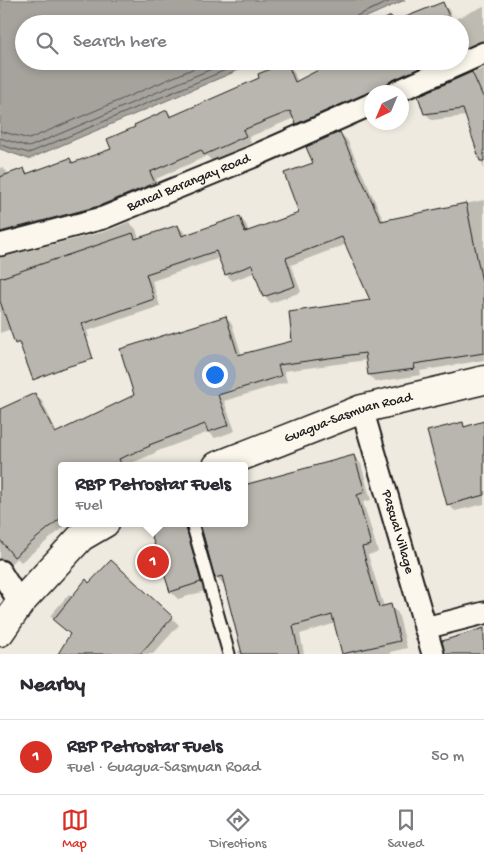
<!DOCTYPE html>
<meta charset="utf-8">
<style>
body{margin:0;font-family:"Gochi Hand",sans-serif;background:#f7f7f7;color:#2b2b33}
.compass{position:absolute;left:364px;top:85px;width:45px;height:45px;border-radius:50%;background:#fff;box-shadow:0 2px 8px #0003;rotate:224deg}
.you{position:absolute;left:214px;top:374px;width:18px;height:18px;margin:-12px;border:4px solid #fff;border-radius:50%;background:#1a73e8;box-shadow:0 0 0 8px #1a73e833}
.badge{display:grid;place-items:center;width:32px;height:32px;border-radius:50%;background:#d93025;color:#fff;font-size:16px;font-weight:700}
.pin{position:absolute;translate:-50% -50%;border:2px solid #fff;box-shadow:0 1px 5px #0006}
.popup{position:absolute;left:58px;top:462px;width:190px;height:65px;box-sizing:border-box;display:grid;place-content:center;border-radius:5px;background:#fff;filter:drop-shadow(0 1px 4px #0005);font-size:16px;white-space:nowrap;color:#7c7c81}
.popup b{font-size:19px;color:#2b2b33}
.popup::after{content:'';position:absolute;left:50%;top:100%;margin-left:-10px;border:10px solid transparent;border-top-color:#fff}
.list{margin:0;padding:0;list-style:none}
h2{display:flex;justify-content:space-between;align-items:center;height:65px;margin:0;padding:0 20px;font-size:21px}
h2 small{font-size:16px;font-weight:400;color:#7c7c81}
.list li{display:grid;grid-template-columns:32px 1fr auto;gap:15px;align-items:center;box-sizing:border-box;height:75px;padding:0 20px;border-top:1px solid #e1e1e2}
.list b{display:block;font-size:19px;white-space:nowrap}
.list p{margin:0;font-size:16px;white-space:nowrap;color:#7c7c81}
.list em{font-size:16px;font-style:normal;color:#7c7c81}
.icon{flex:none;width:28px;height:28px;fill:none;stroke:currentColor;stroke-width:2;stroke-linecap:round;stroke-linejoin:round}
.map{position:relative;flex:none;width:484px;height:654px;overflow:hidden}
.search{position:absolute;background:#fff;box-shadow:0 2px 8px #0003;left:15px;right:15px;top:15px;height:55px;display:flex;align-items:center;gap:12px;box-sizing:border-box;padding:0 18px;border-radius:28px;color:#7c7c81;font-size:19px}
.sheet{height:140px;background:#fff}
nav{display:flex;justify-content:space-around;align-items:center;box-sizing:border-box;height:70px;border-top:1px solid #e1e1e2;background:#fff;font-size:14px;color:#7c7c81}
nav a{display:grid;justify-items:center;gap:2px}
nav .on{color:#d93025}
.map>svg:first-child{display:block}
</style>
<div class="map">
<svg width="484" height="654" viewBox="0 0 484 654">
<rect width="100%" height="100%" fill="#eeeadf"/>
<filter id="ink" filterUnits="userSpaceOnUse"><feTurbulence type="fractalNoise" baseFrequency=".02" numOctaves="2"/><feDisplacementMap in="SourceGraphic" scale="10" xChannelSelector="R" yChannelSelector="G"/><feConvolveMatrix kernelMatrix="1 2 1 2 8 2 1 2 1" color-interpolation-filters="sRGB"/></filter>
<g filter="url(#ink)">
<path fill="#a6a39d" stroke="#6f6d69" d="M0 0H405L351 24H24V61H260L29 159 0 149Z"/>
<path fill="#0003" d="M442 3 449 10 453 20 484 6V49L460 59V24H378L390 18 395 23Z
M335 61H456L392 92H372V100L304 130 297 123 294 118 249 137 251 143 212 161 207 156 156 179 161 190 0 241V168L2 167 10 175 24 170 29 174 70 159 75 164 113 150 136 128 167 111 173 117 261 78 286 64 293 70 298 82 336 63Z
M484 68V169L466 116 432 120 425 113 419 97Z
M340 133 347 140 384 221 484 200V360L420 371 421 375 376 382 369 375 367 360 284 371 287 382 224 401 235 431 215 438 209 432 155 452V453L125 466H62V523H69L21 562 17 558 9 565 0 567V410L35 394 42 401 57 433 135 396 226 317 232 324 242 356 293 341 372 301 347 244 291 265 301 292 271 303 264 296 256 272 232 281 226 274 220 258 152 281 160 306 87 331 89 337 28 353 16 343 11 329 0 333V258L107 231 129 222 136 229 139 239 178 226 185 233 186 236 240 218 246 224 249 232 300 214 315 163Z
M484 423V504L455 511 448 504 462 424 466 427Z
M354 456 361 464 371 500 363 502 378 552 368 555 384 607 390 606 398 613 407 648 390 652V654H343L336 623 300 634 304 654H239L238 651 242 650 226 584 224 585 216 577 199 523H244Z
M170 523H197L208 590 178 599 171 592Z
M90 585 172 618 179 625 153 654H60L71 635 50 616 69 594 73 597Z"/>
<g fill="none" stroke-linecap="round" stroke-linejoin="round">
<path stroke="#535250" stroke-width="1" d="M351 24 354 17 393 0
M0 131 29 139 211 61
M0 138 29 147 230 61
M0 145 29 153 247 61"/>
</g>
<path fill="#b9b6af" stroke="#1c1c1c" d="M443 2 452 24H375L391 16 393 22Z
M333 61H435L391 81 386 85 384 91 381 92 367 93 296 124 290 111 243 130 246 136 204 155 201 150 150 172 155 183 99 206 0 232V177L24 168 26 174 70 158 72 163 111 149 107 139 135 127 134 125 167 110 170 117 259 78 258 74 287 62 295 82 334 62Z
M472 72 484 99V161H480L463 109 424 114 418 96Z
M340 132 381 221 466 203 484 292V353L414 364 415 369 368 375 365 353 278 365 281 376 218 395 229 425 208 432 205 424 149 445 150 446 119 459 122 466H62V517L14 557 0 540V409L35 393 55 433 134 395 120 349 226 316 238 355 292 341 289 312 370 300 342 237 286 258 295 286 263 297 252 265 225 275 216 251 146 274 154 299 82 324 93 359 63 368 33 380 19 342 15 344 0 301V278L133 233 135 239 178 225 182 236 240 216 245 232 299 213 284 173 313 163 306 147Z
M484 421V495L447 505 427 431 463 422 464 427Z
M354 455 365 492 357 495 371 545 362 547 379 607 391 604 400 641 342 654 332 615 293 626 299 654H242L222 576 215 578 200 523H244V485Z
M165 523H185L201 582 170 592 149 528Z
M111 560 173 617 140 654H58L70 634 53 620 86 579 89 583Z
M484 628V654H445L442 641Z"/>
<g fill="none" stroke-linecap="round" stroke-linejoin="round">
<g stroke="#1c1c1c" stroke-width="15">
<path id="lane" d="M192 523 229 654"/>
</g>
<g stroke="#1c1c1c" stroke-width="25">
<g id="street">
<path d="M396 92 484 53"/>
<path id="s1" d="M0 245 103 218 252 157 372 104"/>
<path id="s2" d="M362 409 433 654"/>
<path d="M0 571 20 603"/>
<path d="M425 628 484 613"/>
</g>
</g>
<g stroke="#1c1c1c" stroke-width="31">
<g id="secondary">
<path id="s3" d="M217 466 362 409 484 380"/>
<path d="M0 632 20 603 81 537 105 523"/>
</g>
</g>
<use href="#lane" stroke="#fbf7ec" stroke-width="11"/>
<use href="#street" stroke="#fbf7ec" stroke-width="21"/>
<use href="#secondary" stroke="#fbf7ec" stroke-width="28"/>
</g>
</g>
<g text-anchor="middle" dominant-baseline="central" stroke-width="4.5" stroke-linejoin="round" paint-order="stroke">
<g font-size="14" fill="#1c1c1c" stroke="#fbf7ec">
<text stroke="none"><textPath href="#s1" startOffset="199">Bancal Barangay Road</textPath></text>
<text stroke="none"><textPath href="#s3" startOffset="140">Guagua-Sasmuan Road</textPath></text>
<text stroke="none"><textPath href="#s2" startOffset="128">Pascual Village</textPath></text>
</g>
</g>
</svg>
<svg class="compass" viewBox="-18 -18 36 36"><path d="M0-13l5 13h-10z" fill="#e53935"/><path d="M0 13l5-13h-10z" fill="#7c7c81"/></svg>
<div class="you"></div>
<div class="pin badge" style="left:153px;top:562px">1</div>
<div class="popup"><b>RBP Petrostar Fuels</b>Fuel</div>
<div class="search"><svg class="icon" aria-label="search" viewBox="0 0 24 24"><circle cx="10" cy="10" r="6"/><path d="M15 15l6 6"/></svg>Search here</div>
</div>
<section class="sheet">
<h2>Nearby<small></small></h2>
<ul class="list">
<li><span class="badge">1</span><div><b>RBP Petrostar Fuels</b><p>Fuel · Guagua-Sasmuan Road</p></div><em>50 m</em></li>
</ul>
</section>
<nav>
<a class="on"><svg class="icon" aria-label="map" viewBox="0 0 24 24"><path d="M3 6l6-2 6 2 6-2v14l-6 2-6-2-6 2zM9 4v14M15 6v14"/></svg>Map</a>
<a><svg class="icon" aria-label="directions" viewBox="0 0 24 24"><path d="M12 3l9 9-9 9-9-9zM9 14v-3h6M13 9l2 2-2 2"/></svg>Directions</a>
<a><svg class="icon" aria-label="saved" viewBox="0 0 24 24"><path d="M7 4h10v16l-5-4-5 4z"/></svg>Saved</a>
</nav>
